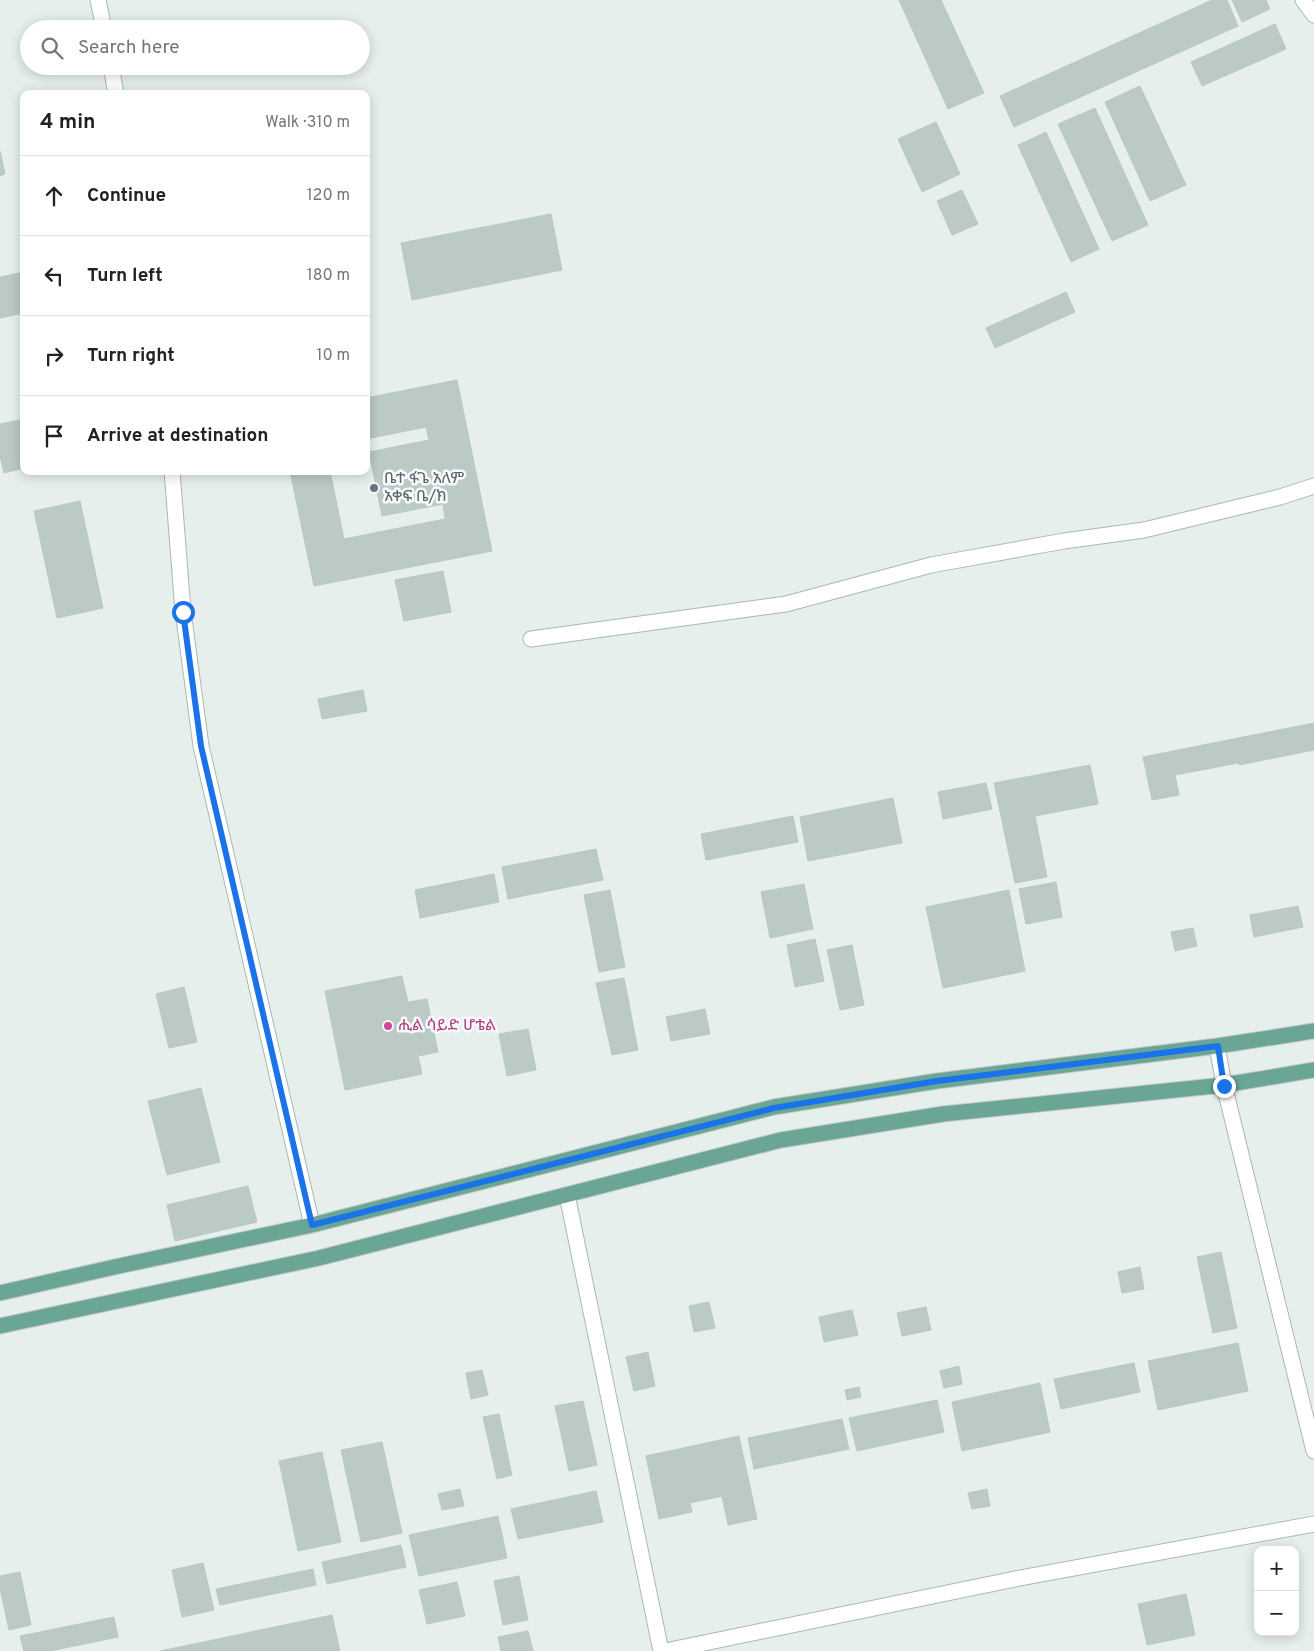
<!DOCTYPE html>
<meta charset="utf-8">
<style>
body{margin:0;font-family:Overpass,"Noto Sans Ethiopic",sans-serif;background:#f2f2f2;color:#222}
.controls{position:absolute;right:15px;bottom:15px;display:grid;overflow:hidden;border-radius:10px;box-shadow:0 2px 12px #0003}
.controls button{width:45px;height:45px;display:grid;place-items:center;padding:0;border:0;border-bottom:1px solid #e0e0e0;background:#fff;color:#222;font:25px sans-serif}
.stop{position:absolute;width:15px;height:15px;margin:-11px;border:4px solid #1a73e8;border-radius:50%;background:#fff}
.stop.end{background:#1a73e8;border-color:#fff;box-shadow:0 1px 5px #0008}
.list{margin:0;padding:0;list-style:none}
h2{display:flex;justify-content:space-between;align-items:center;height:65px;margin:0;padding:0 20px;font-size:21px}
h2 small{font-size:16px;font-weight:400;color:#767676}
.list li{display:grid;grid-template-columns:32px 1fr auto;gap:15px;align-items:center;box-sizing:border-box;height:80px;padding:0 20px;border-top:1px solid #e0e0e0}
.list b{display:block;font-size:19px;white-space:nowrap}
.list em{font-size:16px;font-style:normal;color:#767676}
.icon{flex:none;width:28px;height:28px;fill:none;stroke:currentColor;stroke-width:2;stroke-linecap:round;stroke-linejoin:round}
.map{position:relative;flex:none;width:1314px;height:1651px;overflow:hidden}
.search{position:absolute;background:#fff;box-shadow:0 2px 12px #0003;left:20px;top:20px;width:350px;height:55px;display:flex;align-items:center;gap:12px;box-sizing:border-box;padding:0 18px;border-radius:28px;color:#767676;font-size:19px}
.panel{position:absolute;background:#fff;box-shadow:0 2px 12px #0003;left:20px;top:90px;width:350px;height:385px;border-radius:10px}
.map>svg:first-child{display:block}
</style>
<div class="map">
<svg width="1314" height="1651" viewBox="0 0 1314 1651">
<rect width="100%" height="100%" fill="#e6efeb"/>
<path fill="#bbcac4" stroke="#b8c9c2" d="M899 0H941L984 93 948 109Z
M1212 0H1227L1238 26 1014 127 1000 96Z
M1232 0H1266L1270 9 1242 22Z
M1275 24 1286 49 1202 86 1191 62Z
M1140 86 1186 185 1150 201 1105 102Z
M1095 108 1148 225 1112 241 1058 124Z
M936 122 960 174 922 192 898 139Z
M1046 132 1099 249 1071 262 1018 145Z
M0 151 5 174 0 176Z
M962 190 978 224 952 235 937 201Z
M551 214 562 270 412 300 401 243Z
M24 272V313L0 318V277Z
M1066 292 1075 312 995 348 986 328Z
M457 380 492 551 314 586 290 471H330L344 539 445 519 443 504 382 516 369 452 429 440 426 427 366 439V398Z
M24 419V468L4 473 0 456V424Z
M80 501 103 608 57 618 34 511Z
M443 571 451 612 404 621 395 580Z
M363 690 367 711 322 719 318 699Z
M1314 723V750L1239 765 1238 763 1175 775 1179 795 1152 800 1143 757Z
M1090 765 1098 804 1035 816 1047 877 1015 883 994 783Z
M986 783 992 809 943 819 938 792Z
M893 798 902 843 808 861 800 817Z
M793 816 798 842 706 860 701 834Z
M596 849 603 880 508 899 502 867Z
M494 874 499 902 420 918 415 890Z
M1056 882 1062 917 1026 924 1019 889Z
M804 884 813 929 770 938 761 892Z
M610 890 625 967 599 972 584 895Z
M1009 890 1025 971 943 988 926 907Z
M1298 906 1303 927 1254 937 1250 915Z
M1193 928 1197 946 1175 951 1171 932Z
M815 939 824 981 795 987 787 945Z
M852 945 864 1005 840 1010 827 950Z
M402 976 408 1002 427 999 438 1052 418 1056 422 1074 345 1090 325 991Z
M624 978 638 1050 612 1055 596 983Z
M184 987 197 1042 169 1048 156 994Z
M705 1009 710 1034 671 1041 666 1017Z
M528 1029 536 1070 507 1076 499 1034Z
M201 1088 220 1162 167 1175 148 1101Z
M248 1186 257 1222 175 1241 167 1205Z
M1221 1252 1237 1328 1213 1333 1197 1257Z
M1140 1267 1144 1289 1122 1293 1118 1272Z
M709 1302 715 1328 694 1332 689 1306Z
M926 1307 931 1330 902 1336 897 1313Z
M852 1310 858 1335 824 1342 819 1317Z
M1238 1343 1248 1391 1158 1410 1148 1361Z
M648 1352 655 1386 634 1391 626 1357Z
M1134 1363 1140 1392 1061 1409 1054 1379Z
M959 1366 962 1384 944 1388 940 1371Z
M482 1370 488 1395 471 1399 466 1373Z
M1040 1383 1050 1432 962 1451 952 1402Z
M859 1387 861 1397 847 1400 845 1390Z
M937 1400 944 1432 857 1451 849 1418Z
M583 1401 597 1465 569 1471 555 1406Z
M499 1414 512 1475 497 1479 483 1417Z
M842 1419 849 1449 754 1469 748 1438Z
M739 1436 757 1519 728 1525 722 1496 690 1503 692 1512 659 1519 646 1456Z
M382 1442 402 1533 361 1542 341 1450Z
M322 1452 341 1542 298 1551 279 1461Z
M460 1489 464 1506 442 1510 438 1494Z
M987 1489 990 1506 972 1509 968 1493Z
M596 1491 603 1522 518 1539 511 1509Z
M498 1516 507 1558 419 1576 409 1535Z
M401 1545 406 1567 327 1584 322 1562Z
M203 1563 214 1610 182 1617 172 1570Z
M313 1569 316 1585 220 1605 216 1589Z
M20 1572 31 1625 9 1630 0 1588V1576Z
M519 1576 528 1620 503 1625 494 1581Z
M457 1582 465 1616 427 1624 419 1590Z
M1186 1594 1195 1635 1147 1645 1138 1604Z
M332 1615 340 1651H160Z
M114 1617 118 1637 50 1651H24L20 1636Z
M528 1631 533 1651H501L498 1637Z"/>
<g fill="none" stroke-linecap="round" stroke-linejoin="round">
<g stroke="#a8b8b2" stroke-width="17">
<path id="minor" d="M98 0 104 29
M1303 0 1314 15
M111 66 116 94
M172 471 183 611 201 746 312 1225
M531 639 786 604 931 565 1064 541 1144 530 1280 497 1314 486
M1217 1046 1224 1085 1314 1451
M567 1195 661 1651
M665 1651 1020 1578 1314 1524"/>
</g>
<g stroke="#c2cac8" stroke-width="17">
<path id="major" d="M0 1293 119 1266 312 1225 774 1107 937 1081 1217 1046 1314 1031
M0 1326 319 1258 781 1140 943 1114 1224 1085 1314 1070"/>
</g>
<use href="#minor" stroke="#fff" stroke-width="15"/>
<use href="#major" stroke="#6aa596" stroke-width="15"/>
</g>
<g fill="none" stroke-linecap="round" stroke-linejoin="round">
<path stroke="#1a73e8" stroke-width="6" d="M183 612 201 746 312 1225 774 1108 937 1081 1218 1046 1224 1086"/>
</g>
<circle fill="#6b7280" stroke="#f7fbf9" stroke-width="2" cx="374" cy="488" r="5"/>
<circle fill="#d1479c" stroke="#f7fbf9" stroke-width="2" cx="388" cy="1026" r="5"/>
<g text-anchor="middle" dominant-baseline="central" stroke-width="5" stroke-linejoin="round" paint-order="stroke">
<g font-size="16" fill="#5b616d" stroke="#f7fbf9" text-anchor="start">
<text x="384" y="479">ቤተ ፋጌ አለም<tspan x="384" dy="18">አቀፍ ቤ/ክ</tspan></text>
</g>
<g font-size="16" fill="#b23c85" stroke="#f7fbf9" text-anchor="start">
<text x="398" y="1026">ሒል ሳይድ ሆቴል</text>
</g>
</g>
</svg>
<div class="controls">
<button>+</button>
<button>−</button>
</div>
<div class="stop" style="left:183px;top:612px"></div>
<div class="stop end" style="left:1224px;top:1086px"></div>
<div class="search"><svg class="icon" aria-label="search" viewBox="0 0 24 24"><circle cx="10" cy="10" r="6"/><path d="M15 15l6 6"/></svg>Search here</div>
<section class="panel">
<h2>4 min<small>Walk · 310 m</small></h2>
<ul class="list">
<li><svg class="icon" aria-label="ahead" viewBox="0 0 24 24"><path d="M12 20V5M6 11l6-6 6 6"/></svg><div><b>Continue</b></div><em>120 m</em></li>
<li><svg class="icon" aria-label="left" viewBox="0 0 24 24"><path d="M17 20v-9H6M10 6l-5 5 5 5"/></svg><div><b>Turn left</b></div><em>180 m</em></li>
<li><svg class="icon" aria-label="right" viewBox="0 0 24 24"><path d="M7 20v-9h11M14 6l5 5-5 5"/></svg><div><b>Turn right</b></div><em>10 m</em></li>
<li><svg class="icon" aria-label="arrive" viewBox="0 0 24 24"><path d="M6 21V4h12l-3 4 3 4H6"/></svg><div><b>Arrive at destination</b></div></li>
</ul>
</section>
</div>
